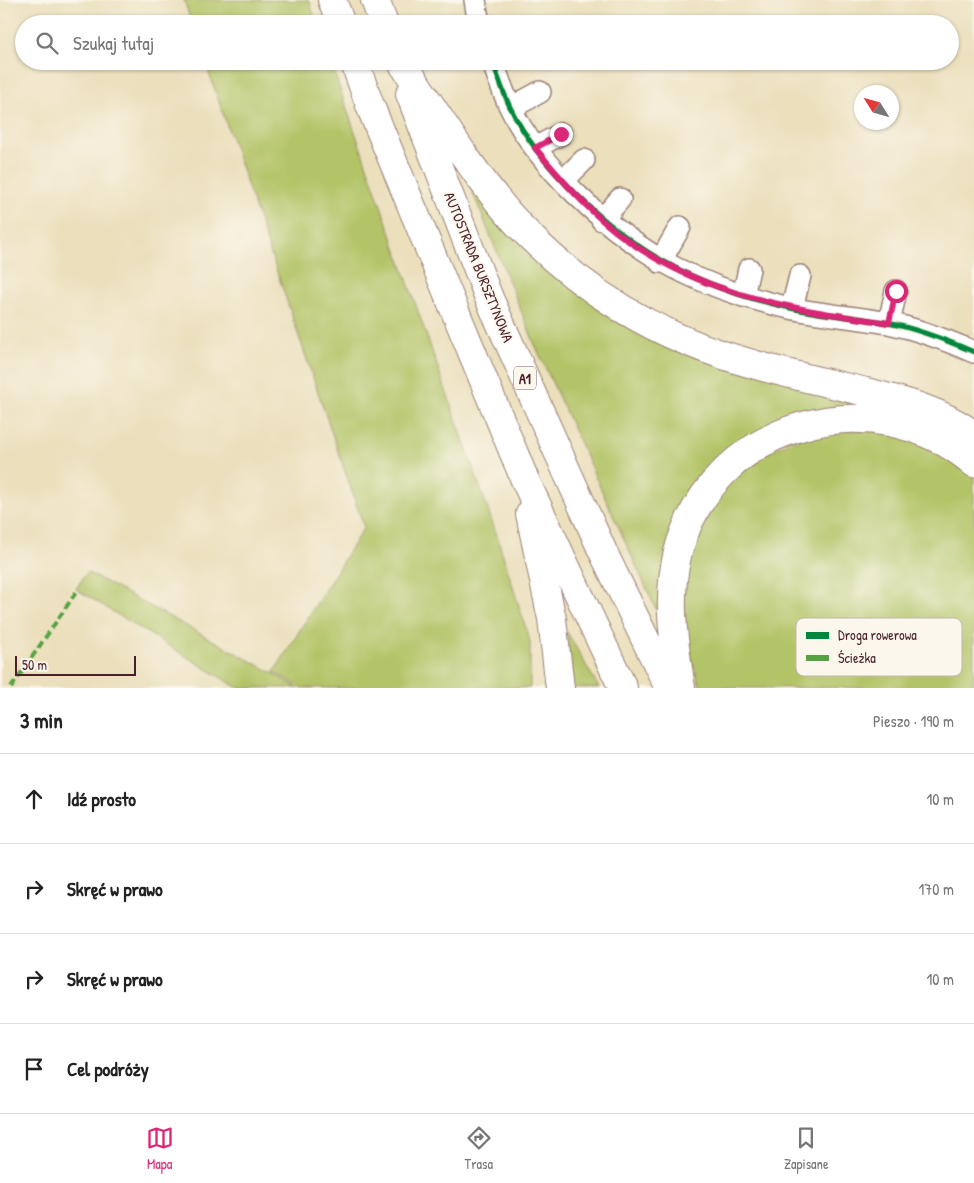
<!DOCTYPE html>
<html lang="pl">
<meta charset="utf-8">
<style>
body{margin:0;font-family:"Patrick Hand",sans-serif;background:#f6f6f6;color:#222}
.compass{position:absolute;left:854px;top:85px;width:45px;height:45px;border-radius:50%;background:#fff;box-shadow:0 1px 4px #0004;rotate:307deg}
.scale{position:absolute;left:15px;bottom:12px;width:121px;box-sizing:border-box;padding-left:5px;border:2px solid #4a1f2b;border-top:0;font-size:14px;line-height:18px;white-space:nowrap;color:#4a1f2b;-webkit-text-stroke:4px #fbf7ec;paint-order:stroke}
.stop{position:absolute;width:15px;height:15px;margin:-11px;border:4px solid #db2777;border-radius:50%;background:#fff}
.stop.end{background:#db2777;border-color:#fff;box-shadow:0 1px 5px #0008}
.list{margin:0;padding:0;list-style:none}
h2{display:flex;justify-content:space-between;align-items:center;height:65px;margin:0;padding:0 20px;font-size:21px}
h2 small{font-size:16px;font-weight:400;color:#767676}
.list li{display:grid;grid-template-columns:32px 1fr auto;gap:15px;align-items:center;box-sizing:border-box;height:90px;padding:0 20px;border-top:1px solid #e0e0e0}
.list b{display:block;font-size:19px;white-space:nowrap}
.list em{font-size:16px;font-style:normal;color:#767676}
.icon{flex:none;width:28px;height:28px;fill:none;stroke:currentColor;stroke-width:2;stroke-linecap:round;stroke-linejoin:round}
.map{position:relative;flex:none;width:974px;height:688px;overflow:hidden}
.search{position:absolute;background:#fff;box-shadow:0 1px 4px #0004;left:15px;right:15px;top:15px;height:55px;display:flex;align-items:center;gap:12px;box-sizing:border-box;padding:0 18px;border-radius:28px;color:#767676;font-size:19px}
.sheet{height:425px;background:#fff}
nav{display:flex;justify-content:space-around;align-items:center;box-sizing:border-box;height:70px;border-top:1px solid #e0e0e0;background:#fff;font-size:14px;color:#767676}
nav a{display:grid;justify-items:center;gap:2px}
nav .on{color:#db2777}
.map>svg:first-child{display:block}
</style>
<div class="map">
<svg width="974" height="688" viewBox="0 0 974 688">
<rect width="100%" height="100%" fill="#fbf7ec"/>
<filter id="ink" filterUnits="userSpaceOnUse"><feTurbulence type="fractalNoise" baseFrequency=".02" numOctaves="2"/><feDisplacementMap in="SourceGraphic" scale="10" xChannelSelector="R" yChannelSelector="G"/><feConvolveMatrix kernelMatrix="1 2 1 2 8 2 1 2 1" color-interpolation-filters="sRGB"/></filter>
<filter id="wash" filterUnits="userSpaceOnUse"><feTurbulence type="fractalNoise" baseFrequency=".0096" numOctaves="4" result="noise"/><feDisplacementMap in="SourceGraphic" scale="20" xChannelSelector="R" yChannelSelector="G"/><feGaussianBlur stdDeviation="1.12" result="paint"/><feColorMatrix in="noise" values="0 0 0 0 0 0 0 0 0 0 0 0 0 0 0 0 0 1.4 0 .05"/><feComposite in="paint" operator="in"/></filter>
<g filter="url(#wash)">
<rect width="100%" height="100%" fill="#ebdfbc"/>
<path fill="#b3c467" stroke="#7e7249" d="M184 0H309L317 24H192Z
M205 61H330L495 530 530 641V688H302L274 672 364 527Z
M464 171 576 289 892 412 729 456 661 620 535 345Z
M825 429 902 433 974 475V688H701C677 624 677 565 713 507 724 488 740 468 759 457 779 445 804 438 825 429Z
M87 572 271 672 298 688H238L76 589Z
M567 632 599 688H570Z"/>
</g>
<g filter="url(#ink)">
<g fill="none" stroke-linecap="round" stroke-linejoin="round">
<g stroke="#9a7f74" stroke-width="24">
<path id="minor" d="M475 0 479 24
M492 61C498 76 503 92 510 107 526 140 550 169 576 194 640 257 703 289 790 308 823 315 856 317 888 323 918 329 946 340 974 352
M511 108 540 92
M535 148 561 134
M563 181 584 160
M602 220 620 199
M660 262 680 227
M743 296 749 269
M792 308 800 276
M889 323 896 291"/>
</g>
<g stroke="#9a7f74" stroke-width="30">
<path id="highway" d="M332 0 341 24
M375 0 384 24
M354 61 371 108 525 480 623 688
M401 61C436 112 468 166 508 213 574 288 659 339 756 365 791 375 827 383 862 391 902 401 940 410 974 435
M410 94 489 298 603 552 669 688
M530 514 552 619 560 688
M681 688C674 643 666 598 678 552 713 422 873 377 974 463"/>
</g>
<use href="#minor" stroke="#fff" stroke-width="21"/>
<use href="#highway" stroke="#fff" stroke-width="28"/>
<path stroke="#56a243" stroke-width="4" stroke-dasharray="8 4" stroke-linecap="butt" d="M11 688 77 591"/>
<g stroke="#fbf7ec" stroke-width="8">
<path id="cycleway" d="M492 61C498 76 503 92 510 107 526 140 550 169 576 194 640 257 703 289 790 308 823 315 856 317 888 323 918 329 946 340 974 352"/>
</g>
<use href="#cycleway" stroke="#00873e" stroke-width="5"/>
</g>
</g>
<g fill="none" stroke-linecap="round" stroke-linejoin="round" filter="url(#ink)">
<path stroke="#db2777" stroke-width="6" d="M561 134 535 148C556 173 578 199 603 221 687 294 783 307 889 323L896 291"/>
</g>
<g text-anchor="middle" dominant-baseline="central" stroke-width="4" stroke-linejoin="round" paint-order="stroke">
<rect fill="#fbf7ec" stroke="#7f6065" stroke-width="1" x="514" y="366.5" width="22" height="23" rx="4"/>
<g font-size="14" font-weight="bold" fill="#4a1f2b">
<text x="525" y="378">A1</text>
</g>
<g font-size="15" fill="#4a1f2b" stroke="#fbf7ec">
<text transform="translate(479 267) rotate(68)">AUTOSTRADA BURSZTYNOWA</text>
</g>
</g>
<rect x="796" y="618" width="166" height="58" rx="8" fill="#fbf7ec" stroke="#c6b6b2" stroke-width="1"/>
<rect x="806" y="632" width="23" height="7" fill="#00873e"/>
<rect x="806" y="655" width="23" height="6" fill="#56a243"/>
<g font-size="14" fill="#4a1f2b">
<text x="838" y="640">Droga rowerowa</text>
<text x="838" y="663">Ścieżka</text>
</g>
</svg>
<svg class="compass" viewBox="-18 -18 36 36"><path d="M0-13l5 13h-10z" fill="#e53935"/><path d="M0 13l5-13h-10z" fill="#767676"/></svg>
<div class="scale">50 m</div>
<div class="stop" style="left:896px;top:291px"></div>
<div class="stop end" style="left:561px;top:134px"></div>
<div class="search"><svg class="icon" aria-label="search" viewBox="0 0 24 24"><circle cx="10" cy="10" r="6"/><path d="M15 15l6 6"/></svg>Szukaj tutaj</div>
</div>
<section class="sheet">
<h2>3 min<small>Pieszo · 190 m</small></h2>
<ul class="list">
<li><svg class="icon" aria-label="ahead" viewBox="0 0 24 24"><path d="M12 20V5M6 11l6-6 6 6"/></svg><div><b>Idź prosto</b></div><em>10 m</em></li>
<li><svg class="icon" aria-label="right" viewBox="0 0 24 24"><path d="M7 20v-9h11M14 6l5 5-5 5"/></svg><div><b>Skręć w prawo</b></div><em>170 m</em></li>
<li><svg class="icon" aria-label="right" viewBox="0 0 24 24"><path d="M7 20v-9h11M14 6l5 5-5 5"/></svg><div><b>Skręć w prawo</b></div><em>10 m</em></li>
<li><svg class="icon" aria-label="arrive" viewBox="0 0 24 24"><path d="M6 21V4h12l-3 4 3 4H6"/></svg><div><b>Cel podróży</b></div></li>
</ul>
</section>
<nav>
<a class="on"><svg class="icon" aria-label="map" viewBox="0 0 24 24"><path d="M3 6l6-2 6 2 6-2v14l-6 2-6-2-6 2zM9 4v14M15 6v14"/></svg>Mapa</a>
<a><svg class="icon" aria-label="directions" viewBox="0 0 24 24"><path d="M12 3l9 9-9 9-9-9zM9 14v-3h6M13 9l2 2-2 2"/></svg>Trasa</a>
<a><svg class="icon" aria-label="saved" viewBox="0 0 24 24"><path d="M7 4h10v16l-5-4-5 4z"/></svg>Zapisane</a>
</nav>
